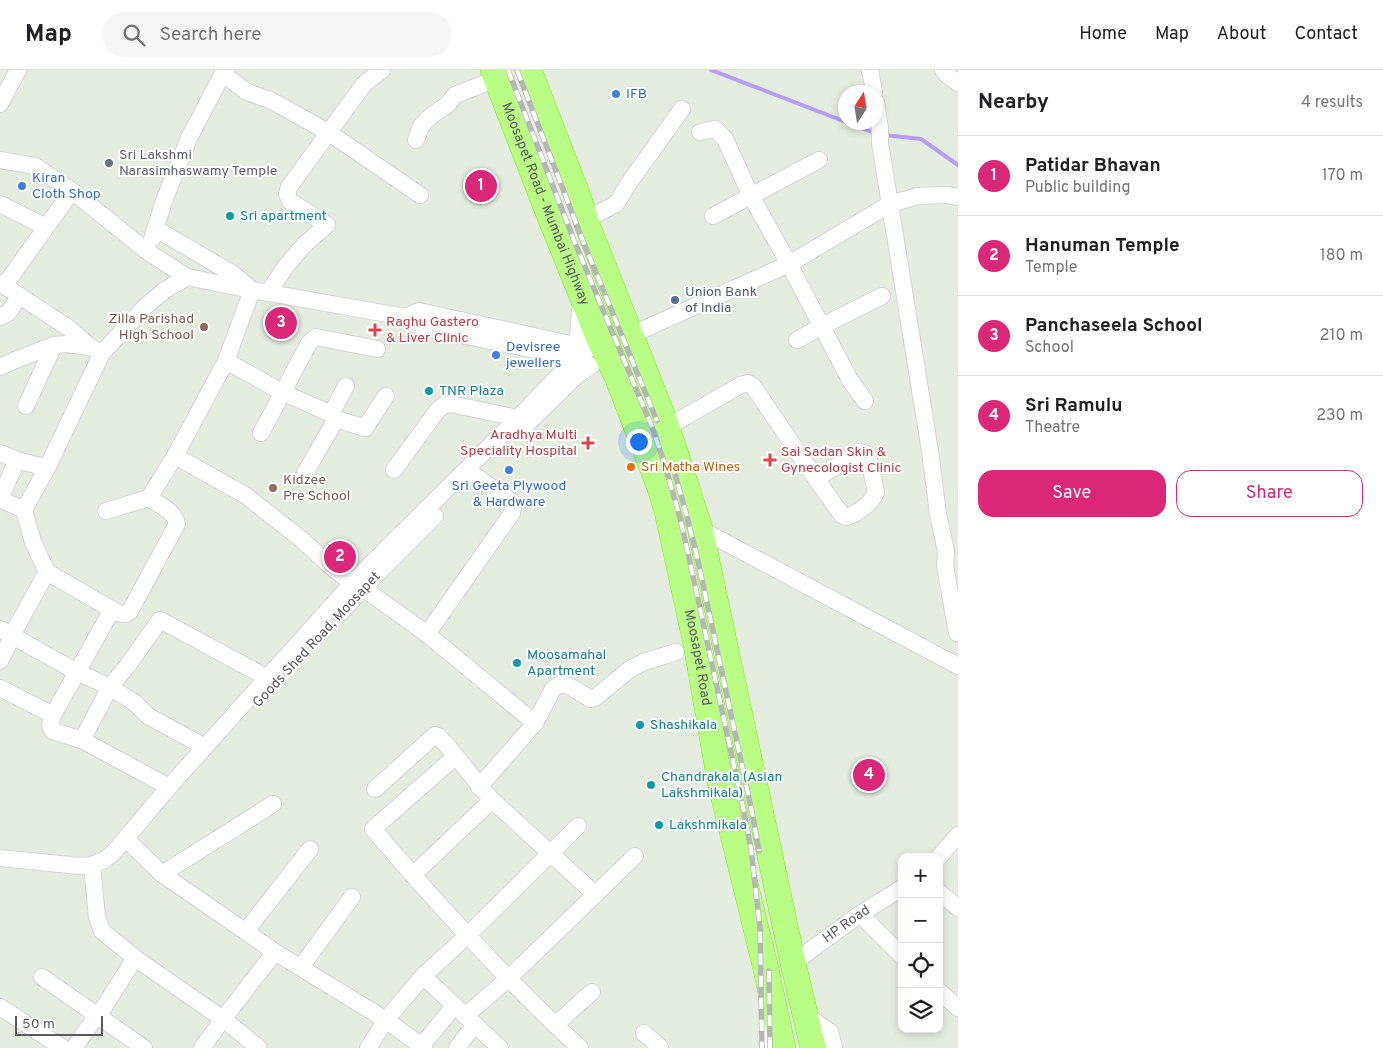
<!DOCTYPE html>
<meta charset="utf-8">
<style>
body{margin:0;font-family:Overpass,sans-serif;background:#f6f6f6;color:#202124}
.controls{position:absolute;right:15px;bottom:15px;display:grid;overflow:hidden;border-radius:10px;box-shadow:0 2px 8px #0003}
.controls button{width:45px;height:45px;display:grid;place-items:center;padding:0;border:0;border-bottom:1px solid #e0e0e0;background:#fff;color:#202124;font:25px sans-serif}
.compass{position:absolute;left:838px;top:15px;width:45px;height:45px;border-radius:50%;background:#fff;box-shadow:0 2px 8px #0003;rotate:12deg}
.scale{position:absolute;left:15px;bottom:12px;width:88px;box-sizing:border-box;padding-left:5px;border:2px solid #5c5962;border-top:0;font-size:14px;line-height:18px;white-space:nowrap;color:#5c5962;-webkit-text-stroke:4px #fff;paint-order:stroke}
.you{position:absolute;left:638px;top:371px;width:18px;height:18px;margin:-12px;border:4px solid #fff;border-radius:50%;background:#1a73e8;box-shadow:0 0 0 8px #1a73e833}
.badge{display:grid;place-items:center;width:32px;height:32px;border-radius:50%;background:#db2777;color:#fff;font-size:16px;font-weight:700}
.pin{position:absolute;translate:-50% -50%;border:2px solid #fff;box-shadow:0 1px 5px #0006}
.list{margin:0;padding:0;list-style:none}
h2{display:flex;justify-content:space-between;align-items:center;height:65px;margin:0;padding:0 20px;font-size:21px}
h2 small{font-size:16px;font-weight:400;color:#757577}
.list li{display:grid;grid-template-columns:32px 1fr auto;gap:15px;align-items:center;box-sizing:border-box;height:80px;padding:0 20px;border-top:1px solid #e0e0e0}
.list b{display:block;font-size:19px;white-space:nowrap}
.list p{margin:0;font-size:16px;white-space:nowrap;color:#757577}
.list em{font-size:16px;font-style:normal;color:#757577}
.actions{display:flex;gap:10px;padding:15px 20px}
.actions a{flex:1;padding:11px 0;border:1px solid #db2777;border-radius:15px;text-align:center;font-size:18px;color:#db2777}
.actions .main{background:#db2777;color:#fff}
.icon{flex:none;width:28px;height:28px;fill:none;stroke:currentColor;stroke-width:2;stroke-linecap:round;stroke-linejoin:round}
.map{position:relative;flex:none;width:958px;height:978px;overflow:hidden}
header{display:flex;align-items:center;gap:30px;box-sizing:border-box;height:70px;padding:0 25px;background:#fff;border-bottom:1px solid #e0e0e0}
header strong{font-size:24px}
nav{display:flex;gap:28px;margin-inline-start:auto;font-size:18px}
.search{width:350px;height:45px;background:#f6f6f6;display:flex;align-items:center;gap:12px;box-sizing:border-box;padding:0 18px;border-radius:28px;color:#757577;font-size:19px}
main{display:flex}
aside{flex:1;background:#fff}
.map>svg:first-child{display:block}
</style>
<header>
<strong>Map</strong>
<div class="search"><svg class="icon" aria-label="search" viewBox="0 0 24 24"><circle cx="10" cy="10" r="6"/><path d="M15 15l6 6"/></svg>Search here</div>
<nav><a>Home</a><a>Map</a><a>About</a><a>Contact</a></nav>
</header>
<main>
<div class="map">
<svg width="958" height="978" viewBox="0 0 958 978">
<rect width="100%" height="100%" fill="#e5ede0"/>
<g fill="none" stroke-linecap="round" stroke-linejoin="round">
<path stroke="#b69eff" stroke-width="4" d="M711 0 846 52
M846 52 877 64
M884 65 921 69 958 95"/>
<g stroke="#d7d3db" stroke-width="18">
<g id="minor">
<path d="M870 0 874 22"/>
<path d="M943 0 947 5 958 13"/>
<path d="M223 4 247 22 270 30 328 62 420 125"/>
<path d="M876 32 880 58V73L930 381 938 444 946 481 945 496 957 563H958"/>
<path d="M0 34 18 0"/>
<path d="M700 62 715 59 725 69 751 126 789 194 850 310 865 331"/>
<path d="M416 70 421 56 432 45 447 35 455 25 496 9"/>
<path d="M0 90 35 96 72 121 148 182 187 207 252 220 405 247 412 253 422 257 580 289 585 292"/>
<path d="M0 134 46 157"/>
<path d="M713 146 819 90"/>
<path d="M585 150 616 134 629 113 682 39"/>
<path d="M152 169 164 131 189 68 221 7 226 0"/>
<path d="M0 213 70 259 90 277"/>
<path d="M4 216 72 121"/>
<path d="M268 223 286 196 305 174 327 155 290 131 287 124 289 117 364 14 382 0"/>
<path d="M0 247 8 243 20 226"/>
<path d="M405 247 419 241 570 274 576 272 578 267 581 231"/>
<path d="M631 265 789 194 890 134 918 126 947 125 958 127"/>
<path d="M797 270 822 256 882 226"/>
<path d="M226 291 282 322 331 344 336 349 365 358 386 326"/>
<path d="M0 297 13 291 54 275"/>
<path d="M26 336 54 275 66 274 90 277 102 283"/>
<path d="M331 344 346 316"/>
<path d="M525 356 577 305 591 296"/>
<path d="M667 357 741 315 748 313 753 316 816 409 842 445 847 447C858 443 872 433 876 422L868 385 864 383 859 382 816 409"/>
<path d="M261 363 309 273 316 267 377 279"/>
<path d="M0 383 17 390 47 398 102 283 146 236 165 220 187 207"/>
<path d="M175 386 245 425 301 469 335 500 346 508 363 518 427 564 535 653 479 717"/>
<path d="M394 400 437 341 444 335 451 334 518 348"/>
<path d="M304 405 336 349"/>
<path d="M149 428C160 435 174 441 177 454L130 541C123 549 116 538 109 545L53 645C51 651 48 656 53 661L82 670 110 617 128 595 160 550 268 608"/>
<path d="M0 429 24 440 33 472 47 502 118 543"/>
<path d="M0 429 17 390"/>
<path d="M24 440 47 398"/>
<path d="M106 441 149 428 175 386 226 291 252 220 233 204 156 159"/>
<path d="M700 459 958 596"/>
<path d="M340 543 363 518 435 446"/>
<path d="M0 559 77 602 110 617 135 633 148 646 205 677"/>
<path d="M427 564 512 443 513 437 512 432 474 405"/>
<path d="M0 591 11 569 12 565 47 502"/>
<path d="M0 618 53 645"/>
<path d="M535 653 553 619 560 614 569 616 591 629 596 627 630 599 644 592 676 582"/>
<path d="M82 670 169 717"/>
<path d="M456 686 373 759C438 835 506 910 580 978"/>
<path d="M375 719 435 665 438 666C458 686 473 710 492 730L595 824"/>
<path d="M126 769 162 804 275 882 386 950 424 978"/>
<path d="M939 787 958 765"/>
<path d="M0 788 79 796 92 795 104 790 114 782 169 717 354 511 518 348 568 296 580 289 598 267"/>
<path d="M92 795 97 847 102 861 135 888 223 949 259 978"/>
<path d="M162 804 273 734"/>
<path d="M413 805 492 730"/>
<path d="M939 822 958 838"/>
<path d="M860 844 902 886"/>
<path d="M246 861 310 779"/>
<path id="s1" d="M793 893 860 844 902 818"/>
<path d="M301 897 352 827"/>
<path d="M423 906 500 978"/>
<path d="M42 907 144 978"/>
<path d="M939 921 958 938"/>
<path d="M0 937 63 978"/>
<path d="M806 945 830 962 834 978"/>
<path d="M465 946 509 908 635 786"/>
<path d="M555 955 592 922"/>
<path d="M644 963 659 976 660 978"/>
<path d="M74 978 97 945 102 940 135 888"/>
<path d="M202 978 223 949 275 882"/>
<path d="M368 978 386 950 423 906 468 865 578 756"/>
<path d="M420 978 454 936"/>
<path d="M457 978 475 954"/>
<path d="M768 978 766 966 776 946"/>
</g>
</g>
<g stroke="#76ed00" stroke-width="26">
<g id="highway">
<path id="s2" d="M493 0 548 142 582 226 598 267 618 309 660 418 667 441 696 574 720 712 765 895 783 978"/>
<path d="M529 0 579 129 588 157 667 357 700 459 793 893 813 978"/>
</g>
</g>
<use href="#minor" stroke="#fff" stroke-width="16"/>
<use href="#highway" stroke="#baff85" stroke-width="25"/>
<g stroke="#b7b6b7" stroke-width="5.5">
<path id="rail" d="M508 0 575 173 652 357 664 392 679 444 688 483 744 742 751 779 760 858 762 978
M517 0 583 171 657 351
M672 393 686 443 696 482 752 742 759 781
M769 901 770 978"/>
</g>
<use href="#rail" stroke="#fff" stroke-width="4" stroke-dasharray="11" stroke-linecap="butt"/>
</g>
<g fill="#3f7fe0" stroke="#fff" stroke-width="2">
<circle cx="616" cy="24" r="5"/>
<circle cx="22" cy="116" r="5"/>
<circle cx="496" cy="285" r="5"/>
<circle cx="509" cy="400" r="5"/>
</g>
<circle fill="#6b7280" stroke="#fff" stroke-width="2" cx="109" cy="93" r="5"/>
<g fill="#0f9aa8" stroke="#fff" stroke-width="2">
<circle cx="230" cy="146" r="5"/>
<circle cx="429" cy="321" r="5"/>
<circle cx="517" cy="593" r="5"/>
<circle cx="640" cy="655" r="5"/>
<circle cx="651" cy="715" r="5"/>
<circle cx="659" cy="755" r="5"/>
</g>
<circle fill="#5c6f8a" stroke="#fff" stroke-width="2" cx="675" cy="230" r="5"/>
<g fill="#8d6e63" stroke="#fff" stroke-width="2">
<circle cx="204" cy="257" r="5"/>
<circle cx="273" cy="418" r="5"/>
</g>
<g fill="#e0444e" stroke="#fff" stroke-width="2">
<path d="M372.5 252.5h5v5h5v5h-5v5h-5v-5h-5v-5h5z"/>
<path d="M585.5 365.5h5v5h5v5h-5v5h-5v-5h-5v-5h5z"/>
<path d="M767.5 382.5h5v5h5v5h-5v5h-5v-5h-5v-5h5z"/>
</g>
<circle fill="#e8710a" stroke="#fff" stroke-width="2" cx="631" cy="397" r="5"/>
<g text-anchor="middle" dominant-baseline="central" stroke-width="4" stroke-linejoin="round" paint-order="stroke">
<g font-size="14" fill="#366cbe" stroke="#fff" text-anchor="start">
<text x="626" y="24">IFB</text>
<text x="32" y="108">Kiran<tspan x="32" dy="16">Cloth Shop</tspan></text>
<text x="506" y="277">Devisree<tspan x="506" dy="16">jewellers</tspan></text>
<text x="509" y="416" text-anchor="middle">Sri Geeta Plywood<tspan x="509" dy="16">&amp; Hardware</tspan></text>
</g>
<g font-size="14" fill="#5b616d" stroke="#fff" text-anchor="start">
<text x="119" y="85">Sri Lakshmi<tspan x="119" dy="16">Narasimhaswamy Temple</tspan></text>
</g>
<g font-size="14" fill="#5c5962" stroke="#fff">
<text stroke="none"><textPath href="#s2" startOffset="144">Moosapet Road - Mumbai Highway</textPath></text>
<text transform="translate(317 570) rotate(-47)">Goods Shed Road, Moosapet</text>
<text stroke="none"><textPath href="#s2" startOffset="624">Moosapet Road</textPath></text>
<text stroke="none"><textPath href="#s1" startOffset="66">HP Road</textPath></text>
</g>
<g font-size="14" fill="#0d838f" stroke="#fff" text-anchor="start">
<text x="240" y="146">Sri apartment</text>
<text x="439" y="321">TNR Plaza</text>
<text x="527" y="585">Moosamahal<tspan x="527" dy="16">Apartment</tspan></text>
<text x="650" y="655">Shashikala</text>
<text x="661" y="707">Chandrakala (Asian<tspan x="661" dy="16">Lakshmikala)</tspan></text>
<text x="669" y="755">Lakshmikala</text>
</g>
<g font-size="14" fill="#4e5e75" stroke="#fff" text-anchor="start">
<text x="685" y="222">Union Bank<tspan x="685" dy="16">of India</tspan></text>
</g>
<g font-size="14" fill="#785e54" stroke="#fff" text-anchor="end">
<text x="194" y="249">Zilla Parishad<tspan x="194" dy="16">High School</tspan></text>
<text x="283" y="410" text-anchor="start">Kidzee<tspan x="283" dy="16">Pre School</tspan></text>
</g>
<g font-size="14" fill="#be3a42" stroke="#fff" text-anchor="start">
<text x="386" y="252">Raghu Gastero<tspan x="386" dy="16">&amp; Liver Clinic</tspan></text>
<text x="577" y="365" text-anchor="end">Aradhya Multi<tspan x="577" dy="16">Speciality Hospital</tspan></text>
<text x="781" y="382">Sai Sadan Skin &amp;<tspan x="781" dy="16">Gynecologist Clinic</tspan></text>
</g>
<g font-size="14" fill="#c56008" stroke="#fff" text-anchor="start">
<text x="641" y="397">Sri Matha Wines</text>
</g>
</g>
</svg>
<div class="controls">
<button>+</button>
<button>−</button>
<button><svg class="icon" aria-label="locate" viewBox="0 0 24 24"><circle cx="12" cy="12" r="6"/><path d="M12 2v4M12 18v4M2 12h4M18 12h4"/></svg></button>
<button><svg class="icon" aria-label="layers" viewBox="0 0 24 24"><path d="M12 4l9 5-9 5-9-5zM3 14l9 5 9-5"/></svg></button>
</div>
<svg class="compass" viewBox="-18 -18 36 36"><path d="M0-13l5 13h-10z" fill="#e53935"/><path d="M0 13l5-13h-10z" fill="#757577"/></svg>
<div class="scale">50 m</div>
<div class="you"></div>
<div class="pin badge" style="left:481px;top:116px">1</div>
<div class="pin badge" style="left:340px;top:487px">2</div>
<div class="pin badge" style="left:281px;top:253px">3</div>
<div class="pin badge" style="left:869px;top:705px">4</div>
</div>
<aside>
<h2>Nearby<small>4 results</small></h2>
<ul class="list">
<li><span class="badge">1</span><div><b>Patidar Bhavan</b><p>Public building</p></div><em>170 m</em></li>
<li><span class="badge">2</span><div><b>Hanuman Temple</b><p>Temple</p></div><em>180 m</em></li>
<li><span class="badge">3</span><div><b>Panchaseela School</b><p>School</p></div><em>210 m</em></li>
<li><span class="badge">4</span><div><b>Sri Ramulu</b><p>Theatre</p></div><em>230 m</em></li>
</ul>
<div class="actions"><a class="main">Save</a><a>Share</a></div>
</aside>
</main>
